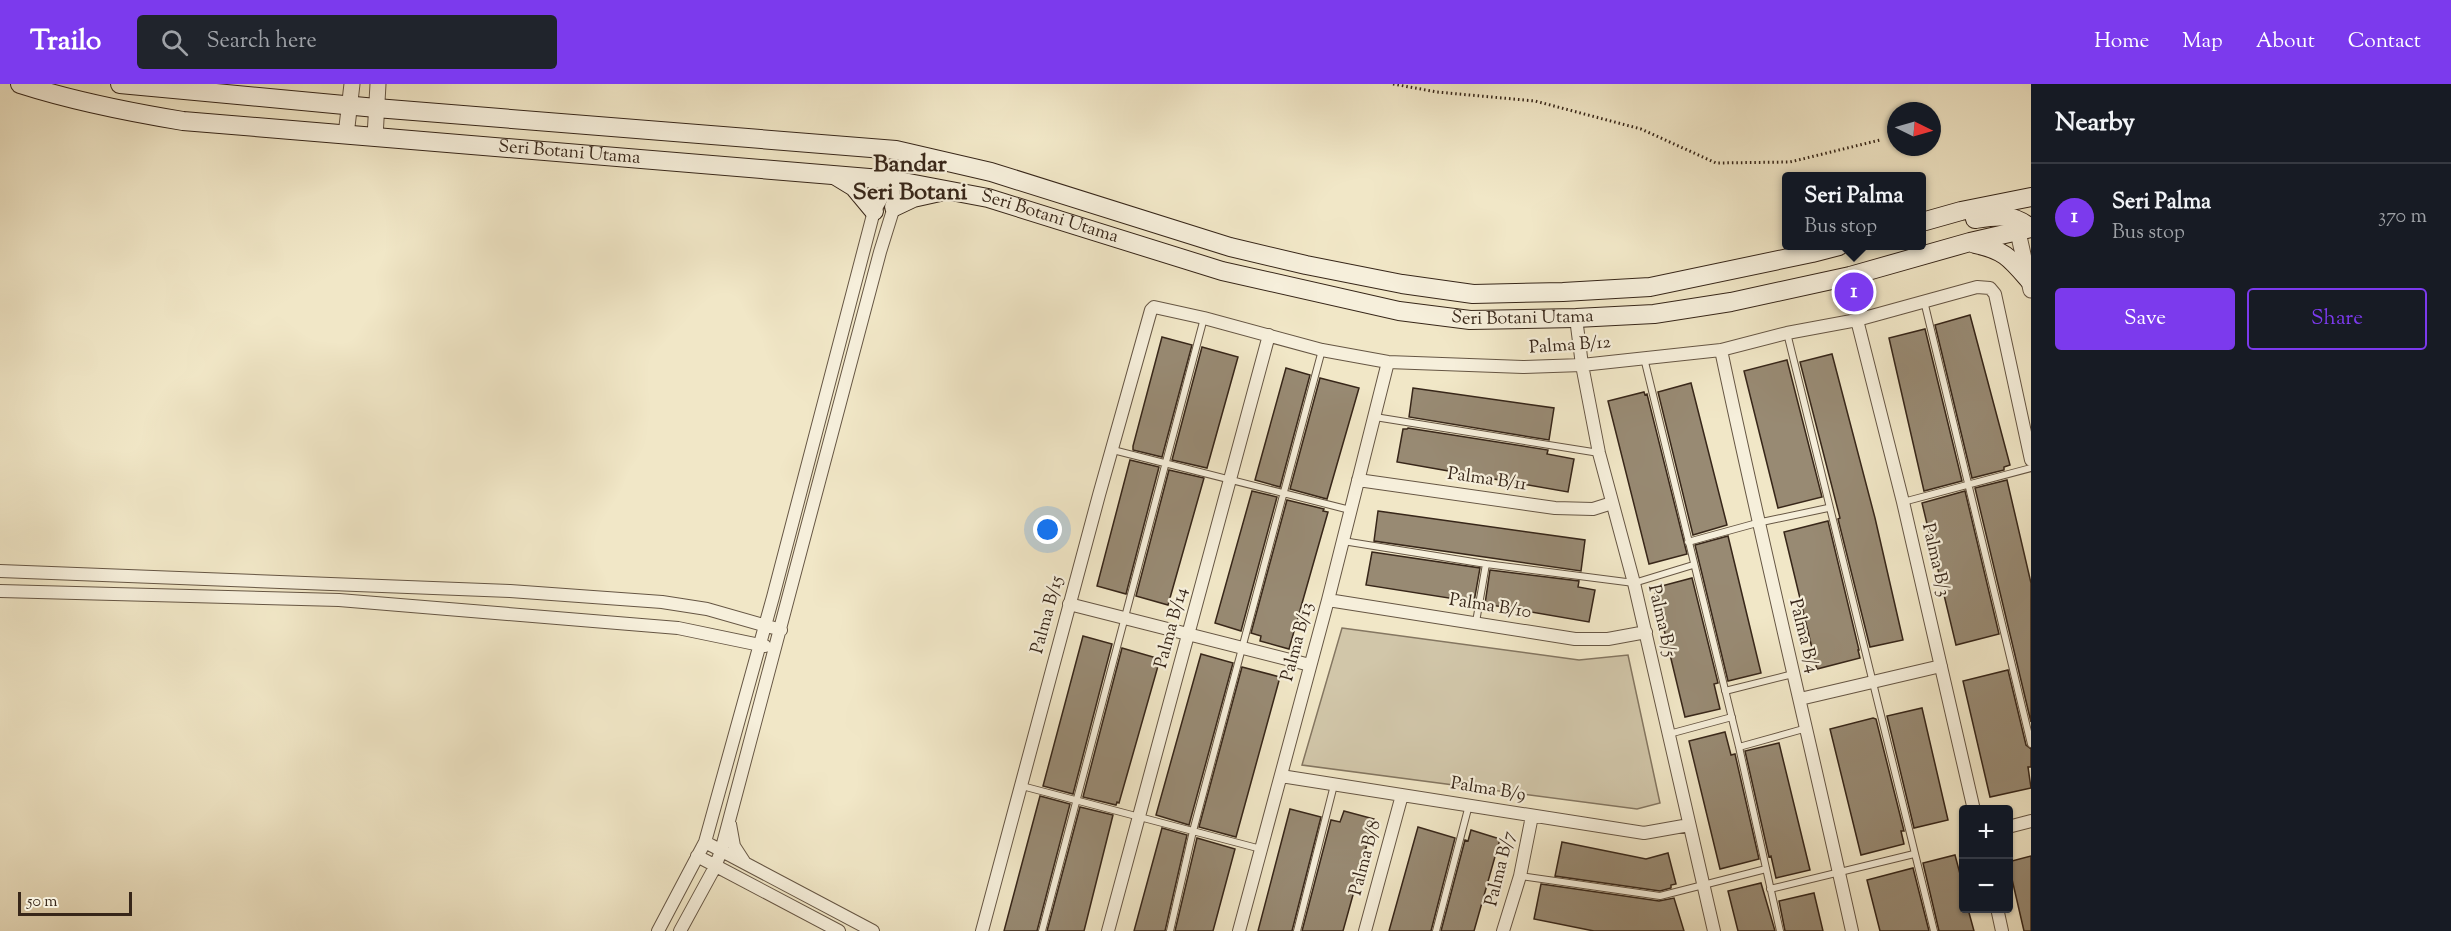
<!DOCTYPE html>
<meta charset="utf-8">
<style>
body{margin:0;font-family:"Sorts Mill Goudy",serif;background:#20242c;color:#f1f3f6}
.controls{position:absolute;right:18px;bottom:18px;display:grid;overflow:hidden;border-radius:6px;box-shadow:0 2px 4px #0004}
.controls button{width:54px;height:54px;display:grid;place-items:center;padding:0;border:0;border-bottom:2px solid #363941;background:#171b24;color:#f1f3f6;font:30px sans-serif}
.compass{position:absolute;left:1887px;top:18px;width:54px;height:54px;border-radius:50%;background:#171b24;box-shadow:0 2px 4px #0004;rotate:95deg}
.scale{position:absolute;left:18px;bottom:15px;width:114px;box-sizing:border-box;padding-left:6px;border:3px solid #372619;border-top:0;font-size:16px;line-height:21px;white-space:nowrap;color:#372619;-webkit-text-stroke:4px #f6efdb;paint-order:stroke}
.you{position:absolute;left:1048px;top:446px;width:21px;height:21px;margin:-15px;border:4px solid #fff;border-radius:50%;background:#1a73e8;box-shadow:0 0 0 9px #1a73e833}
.badge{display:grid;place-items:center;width:39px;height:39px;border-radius:50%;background:#7c3aed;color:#fff;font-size:20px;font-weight:700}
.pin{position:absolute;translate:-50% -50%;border:3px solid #fff;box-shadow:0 2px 6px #0006}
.popup{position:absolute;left:1782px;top:88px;width:144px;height:78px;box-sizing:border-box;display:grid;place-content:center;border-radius:6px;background:#171b24;filter:drop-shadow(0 2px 4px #0005);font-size:20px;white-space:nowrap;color:#9ea1a6}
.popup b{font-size:22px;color:#f1f3f6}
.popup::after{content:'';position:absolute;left:50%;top:100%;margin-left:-12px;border:12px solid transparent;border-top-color:#171b24}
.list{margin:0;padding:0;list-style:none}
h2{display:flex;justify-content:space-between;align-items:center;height:78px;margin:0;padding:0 24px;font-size:26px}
h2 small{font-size:20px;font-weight:400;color:#9ea1a6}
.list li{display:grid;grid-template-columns:39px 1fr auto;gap:18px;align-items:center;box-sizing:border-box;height:108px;padding:0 24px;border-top:2px solid #363941}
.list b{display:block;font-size:22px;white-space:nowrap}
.list p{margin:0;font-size:20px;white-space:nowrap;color:#9ea1a6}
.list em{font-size:20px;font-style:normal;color:#9ea1a6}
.actions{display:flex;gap:12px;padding:18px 24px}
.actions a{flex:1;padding:14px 0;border:2px solid #7c3aed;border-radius:6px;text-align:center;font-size:21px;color:#7c3aed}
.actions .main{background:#7c3aed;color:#fff}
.icon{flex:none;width:33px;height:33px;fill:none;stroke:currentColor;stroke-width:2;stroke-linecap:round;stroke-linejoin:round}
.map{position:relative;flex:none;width:2031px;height:847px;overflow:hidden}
header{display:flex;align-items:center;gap:36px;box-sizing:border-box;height:84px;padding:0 30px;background:#7c3aed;color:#fff}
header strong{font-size:28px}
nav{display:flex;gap:33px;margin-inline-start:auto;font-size:21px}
.search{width:420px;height:54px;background:#20242c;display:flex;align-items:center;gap:15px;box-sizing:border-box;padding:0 21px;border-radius:6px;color:#9ea1a6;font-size:22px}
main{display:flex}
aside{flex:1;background:#171b24}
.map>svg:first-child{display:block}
</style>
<header>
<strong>Trailo</strong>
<div class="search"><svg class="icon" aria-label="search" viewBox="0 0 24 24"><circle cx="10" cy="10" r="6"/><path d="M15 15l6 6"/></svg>Search here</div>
<nav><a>Home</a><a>Map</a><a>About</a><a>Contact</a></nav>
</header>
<main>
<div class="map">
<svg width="2031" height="847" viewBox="0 0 2031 847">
<rect width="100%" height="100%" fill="#f1e7c7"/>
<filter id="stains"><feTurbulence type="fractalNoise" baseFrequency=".00333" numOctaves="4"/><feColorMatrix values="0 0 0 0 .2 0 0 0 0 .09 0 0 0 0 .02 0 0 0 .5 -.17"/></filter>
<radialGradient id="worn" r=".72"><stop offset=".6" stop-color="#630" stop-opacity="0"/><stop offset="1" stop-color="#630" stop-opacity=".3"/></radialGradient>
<path fill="#d1c6a9" stroke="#847661" stroke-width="1.5" d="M1342 544 1579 576 1628 571 1660 719 1637 725 1302 681Z"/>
<path fill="#988a73" stroke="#372619" stroke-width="1.5" d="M1970 231 2010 381 2004 383V386L1972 394 1935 241Z
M1925 245 1962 397 1924 407 1889 254Z
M1162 253 1192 261 1162 373 1133 366V362Z
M1202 263 1238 273 1207 384 1172 376Z
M1832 270 1875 434 1903 556 1870 563 1838 435 1840 434 1800 278Z
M1787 276 1822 413 1778 424 1744 287Z
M1286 284 1310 291 1280 403 1255 396Z
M1320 294 1359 304 1327 415 1290 405Z
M1691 299 1727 441 1693 451 1658 308Z
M1413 304 1554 324 1549 356 1409 333Z
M1644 308 1645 311 1647 310 1687 470 1649 480 1608 317Z
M1408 344 1548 366 1547 370 1574 375 1568 408 1397 378 1403 345H1407Z
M1130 376 1159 383 1126 510 1097 502Z
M1169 386 1204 394 1168 521 1136 512Z
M2007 396 2031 499V638L1975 404Z
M1252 407 1277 413 1241 547 1215 539Z
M1965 407 1999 550 1956 561 1922 419Z
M1287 416 1324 425 1323 427 1328 428 1289 565 1260 557 1261 552 1251 549Z
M1378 427 1585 456 1581 487 1374 457Z
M1828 437 1859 566H1858L1860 574 1817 585 1784 448Z
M1728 452 1761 589 1728 597 1695 461Z
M1372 468 1480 484 1474 518 1366 501Z
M1490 486 1579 497 1578 503 1595 506 1589 538 1485 520Z
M1692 494 1718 599 1714 600 1720 625 1685 633 1654 504Z
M1083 552 1112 560 1073 710 1043 702Z
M1122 564 1160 575 1119 719 1117 718 1116 721 1083 713Z
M1201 570 1233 579 1189 741 1156 731Z
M1242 583 1280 593 1236 753 1199 743Z
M2008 586 2026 661 2031 665V683H2028L2031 704 1990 713 1963 597Z
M1922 624 1948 736 1914 744 1887 632Z
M1873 634 1876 635 1904 747H1901L1904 760 1861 771 1830 645Z
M1725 648 1731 671 1735 670 1759 775 1720 785 1689 657Z
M1779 659 1810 786 1776 794 1771 772 1769 773 1745 667Z
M1040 712 1070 720 1037 847H1004Z
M1080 723 1113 731 1084 847H1047Z
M1290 725 1321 733 1292 847H1258Z
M1344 727 1374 735 1343 847H1302L1331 736 1340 738Z
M1418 743 1455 754 1431 847H1389Z
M1162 744 1187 751 1165 847H1134Z
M1471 746 1500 755 1474 847H1441L1465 756 1468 757Z
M1197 754 1235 765 1213 847H1175Z
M1562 758 1646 775 1668 769 1676 800 1671 801V804L1660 807 1555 792Z
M1955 771 1964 805V825H1968L1974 847H1939L1923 779Z
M2031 772V847H2024L2008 778Z
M1913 784 1929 847H1880L1867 796Z
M1761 799 1775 847H1738L1728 807Z
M1541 800 1659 817 1674 814 1684 847H1594L1534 835Z
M1814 809 1823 847H1785L1779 817Z"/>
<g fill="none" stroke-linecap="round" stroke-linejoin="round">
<g stroke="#665644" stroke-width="8">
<path id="service" d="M1924 217 2031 660
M1787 249 1934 847
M1644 274 1739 663 1780 847
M1375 333 1599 369
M1113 366 1350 426
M1903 418 2031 384
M1343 457 1486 480 1634 499 1693 481
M1688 458 1757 439 1828 424
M1476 538 1486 480
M1725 607 1793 590
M1669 650 1732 633
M1739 663 1807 644
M1022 702 1261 765
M1520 792 1660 812 1766 785
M1770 805 1914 770
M1042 847 1204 234
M1170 847 1193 747 1322 266
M1297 847 1334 701
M1436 847 1469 721"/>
</g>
<g stroke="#665644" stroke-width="14">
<path id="minor" d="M1576 234 1582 281 1599 369 1634 499 1714 847
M1857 236 1903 418 1974 726
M1721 266C1762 460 1809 653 1852 847
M1358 396 1555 424 1593 425 1612 419
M0 487 510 507 662 518 707 525 781 546
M0 507 339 516 678 544 765 562
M1328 516 1575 555H1608L1646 548
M1069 520 1310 581
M1800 615 1941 582
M1281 692 1644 749 1689 741
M730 740 734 762 745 779
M2008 743 2031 737
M705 758 873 847
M697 772 839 847
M1997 824 2002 847
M658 847 705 758 773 513 874 127 893 96
M680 847 715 783 721 767 880 168 894 123 893 96
M982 847 1099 411 1151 226 1154 223 1204 234 1322 266 1388 278 1523 283 1582 281 1721 266 1787 249 1857 236 1977 203 1990 204 1995 210 2031 376
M1108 847 1269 251
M1239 847 1328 516 1388 278
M1365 847 1402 711
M1503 847 1520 792 1532 732"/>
</g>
<g stroke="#665644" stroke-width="17">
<path id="tertiary" d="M346 51 352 0
M375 53 378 0
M2018 148 2031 206"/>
</g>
<g stroke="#372619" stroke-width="20">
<g id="secondary">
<path id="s1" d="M20 0C73 17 128 28 183 37L893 96 988 114 1222 187 1399 227 1470 236 1576 234 1654 230 1731 218 1850 192 1970 158 2031 144"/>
<path d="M120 0 376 24 896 66 991 88 1230 163 1306 181 1402 200 1473 210 1563 208 1650 203 1812 169 1839 162"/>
<path d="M836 92 854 103 874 127"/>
<path d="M894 123 913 114 940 108"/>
<path d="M1975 135C1996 132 2013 129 2030 144"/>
<path d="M1922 138 1961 127 2031 113"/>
<path d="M1975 160C2004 166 2010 174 2029 196"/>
</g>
</g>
<path stroke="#372619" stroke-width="3" stroke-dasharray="1.5 3" stroke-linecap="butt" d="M1393 0 1437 8 1535 17 1641 45 1716 79 1790 78 1880 56"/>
<use href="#service" stroke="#f6efdb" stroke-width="6"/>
<use href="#minor" stroke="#f6efdb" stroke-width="12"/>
<use href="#tertiary" stroke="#f6efdb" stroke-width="15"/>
<use href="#secondary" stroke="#f6efdb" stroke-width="18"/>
</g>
<g text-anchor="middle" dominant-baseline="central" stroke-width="4.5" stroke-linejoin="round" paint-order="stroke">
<g font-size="18" fill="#372619" stroke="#f6efdb">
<text stroke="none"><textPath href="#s1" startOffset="555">Seri Botani Utama</textPath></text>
<text stroke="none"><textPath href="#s1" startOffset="1041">Seri Botani Utama</textPath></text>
<text stroke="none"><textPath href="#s1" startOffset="1527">Seri Botani Utama</textPath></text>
<text transform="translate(1570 262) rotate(-4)">Palma B/12</text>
<text transform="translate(1487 396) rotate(8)">Palma B/11</text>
<text transform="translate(1935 476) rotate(77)">Palma B/3</text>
<text transform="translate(1490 523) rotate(9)">Palma B/10</text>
<text transform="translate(1048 531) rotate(-75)">Palma B/15</text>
<text transform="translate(1661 537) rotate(77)">Palma B/5</text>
<text transform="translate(1172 544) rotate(-75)">Palma B/14</text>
<text transform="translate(1803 552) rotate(76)">Palma B/4</text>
<text transform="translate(1298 558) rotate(-75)">Palma B/13</text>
<text transform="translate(1488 706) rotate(9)">Palma B/9</text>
<text transform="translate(1366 774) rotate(-75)">Palma B/8</text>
<text transform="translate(1501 785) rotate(-76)">Palma B/7</text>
</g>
<g font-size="24" font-weight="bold" fill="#372619" stroke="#f6efdb">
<text x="910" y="81">Bandar<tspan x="910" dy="28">Seri Botani</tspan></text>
</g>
</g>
<rect width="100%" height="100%" filter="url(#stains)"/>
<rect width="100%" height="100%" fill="url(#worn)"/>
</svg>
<div class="controls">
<button>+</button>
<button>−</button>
</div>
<svg class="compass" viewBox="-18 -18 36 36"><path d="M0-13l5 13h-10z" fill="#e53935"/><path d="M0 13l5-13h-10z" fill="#9ea1a6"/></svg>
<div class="scale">50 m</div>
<div class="you"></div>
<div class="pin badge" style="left:1854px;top:208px">1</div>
<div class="popup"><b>Seri Palma</b>Bus stop</div>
</div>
<aside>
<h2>Nearby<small></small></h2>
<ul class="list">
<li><span class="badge">1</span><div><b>Seri Palma</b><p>Bus stop</p></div><em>370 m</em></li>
</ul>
<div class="actions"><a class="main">Save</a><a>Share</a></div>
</aside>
</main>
